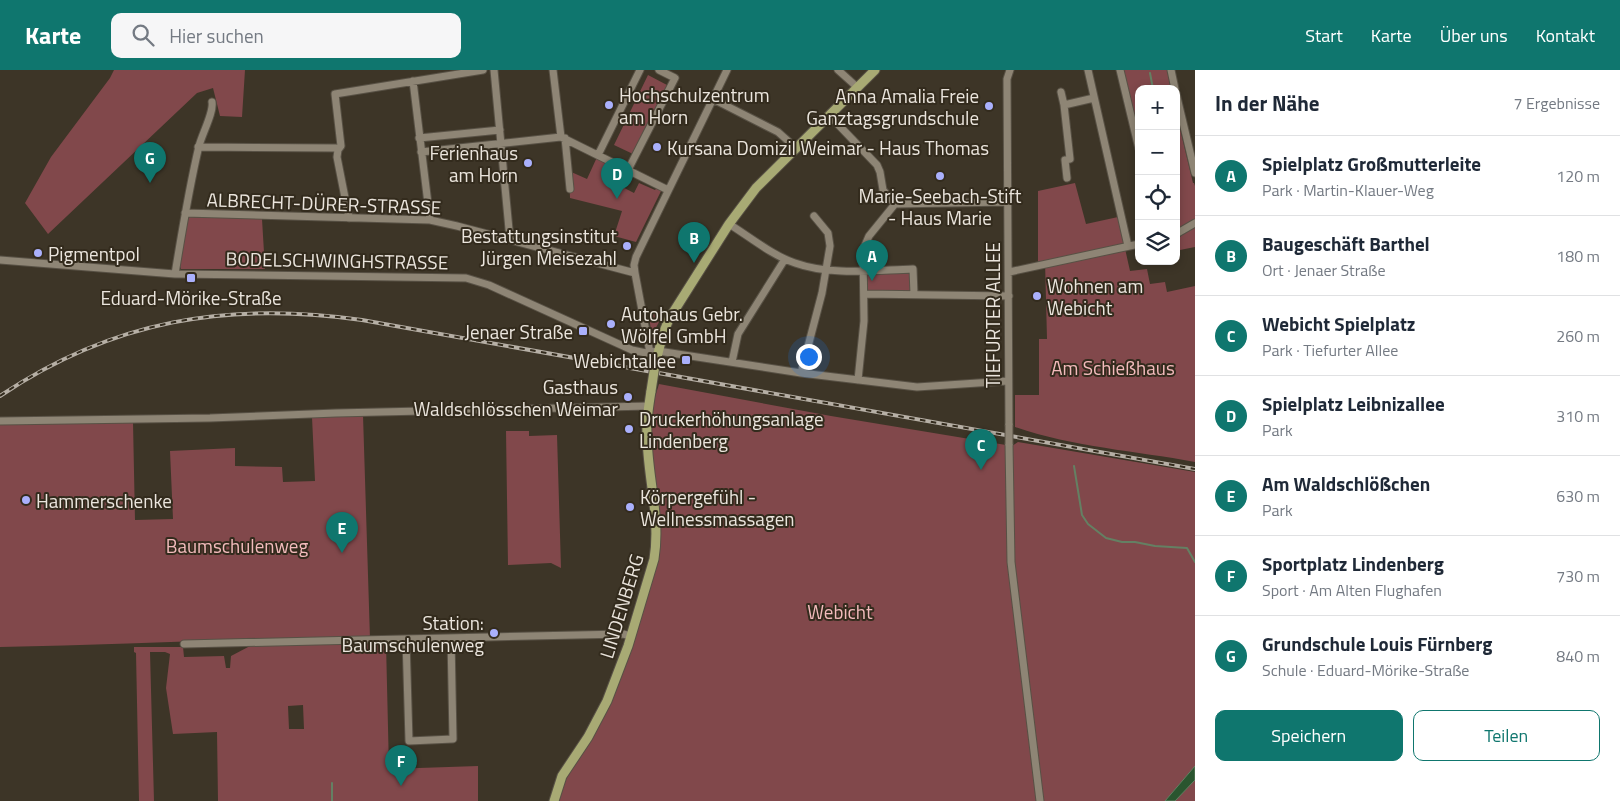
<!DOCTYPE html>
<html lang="de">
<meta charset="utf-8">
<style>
body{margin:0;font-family:"Titillium Web",sans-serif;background:#f6f6f7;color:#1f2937}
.controls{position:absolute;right:15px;top:15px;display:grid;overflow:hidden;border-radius:10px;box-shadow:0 2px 8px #0003}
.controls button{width:45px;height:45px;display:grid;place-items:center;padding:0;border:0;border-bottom:1px solid #e0e1e3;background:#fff;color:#1f2937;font:25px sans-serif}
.you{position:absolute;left:808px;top:286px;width:18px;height:18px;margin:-12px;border:4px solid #fff;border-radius:50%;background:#1a73e8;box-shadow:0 0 0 8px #1a73e833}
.badge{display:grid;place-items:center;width:32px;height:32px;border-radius:50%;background:#0f766e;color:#fff;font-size:16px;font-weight:700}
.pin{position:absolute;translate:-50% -41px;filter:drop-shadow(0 1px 2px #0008)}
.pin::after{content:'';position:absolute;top:26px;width:18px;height:15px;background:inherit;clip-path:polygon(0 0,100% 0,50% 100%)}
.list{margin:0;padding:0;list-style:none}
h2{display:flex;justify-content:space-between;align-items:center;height:65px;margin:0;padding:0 20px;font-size:21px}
h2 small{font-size:16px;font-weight:400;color:#747a83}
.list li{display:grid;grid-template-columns:32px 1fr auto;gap:15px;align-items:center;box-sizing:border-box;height:80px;padding:0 20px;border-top:1px solid #e0e1e3}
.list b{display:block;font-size:19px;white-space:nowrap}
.list p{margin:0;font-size:16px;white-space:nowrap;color:#747a83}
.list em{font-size:16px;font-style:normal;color:#747a83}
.actions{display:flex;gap:10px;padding:15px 20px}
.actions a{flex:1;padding:11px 0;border:1px solid #0f766e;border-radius:10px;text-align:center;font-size:18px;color:#0f766e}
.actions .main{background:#0f766e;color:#fff}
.icon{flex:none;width:28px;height:28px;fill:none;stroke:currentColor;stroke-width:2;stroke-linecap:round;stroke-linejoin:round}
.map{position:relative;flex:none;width:1195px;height:731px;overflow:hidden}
header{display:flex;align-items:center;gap:30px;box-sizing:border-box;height:70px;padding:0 25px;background:#0f766e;color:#fff}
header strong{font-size:24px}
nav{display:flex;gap:28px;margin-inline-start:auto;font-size:18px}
.search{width:350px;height:45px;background:#f6f6f7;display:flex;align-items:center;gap:12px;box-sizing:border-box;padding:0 18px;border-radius:10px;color:#747a83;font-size:19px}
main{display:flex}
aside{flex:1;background:#fff}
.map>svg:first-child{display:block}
</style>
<header>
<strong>Karte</strong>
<div class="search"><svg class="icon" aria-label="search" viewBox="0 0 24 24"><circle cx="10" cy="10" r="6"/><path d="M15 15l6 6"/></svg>Hier suchen</div>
<nav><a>Start</a><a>Karte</a><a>Über uns</a><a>Kontakt</a></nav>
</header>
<main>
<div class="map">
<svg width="1195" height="731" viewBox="0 0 1195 731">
<rect width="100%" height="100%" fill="#3d3527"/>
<path fill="#81484b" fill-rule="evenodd" d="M114 0H245L242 47 220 46 213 18 197 23 48 164 25 133 51 87 110 8Z
M1122 0H1167L1171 19H1139V70Z
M648 5 667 15 633 84 614 75Z
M1176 42 1193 113H1194L1195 116V150L1176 161Z
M598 85 612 92 605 108 634 123 639 113 655 120 659 115 663 117 636 172 614 166 622 141 570 128 569 101 587 109Z
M1075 113 1086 154 1118 147 1130 201 1147 199 1150 214 1165 212 1167 222 1195 216V392C1136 381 1072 377 1015 357V325H1039V269H1047L1045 191 1038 192V121Z
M188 147 262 149 265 199H181L180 196Z
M1195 157V177L1180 180 1177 179C1175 167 1186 161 1195 157Z
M867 202H911V221H867Z
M648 240 663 245 654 261 651 260Z
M659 314 831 346 1012 376 1018 372 1195 402V696L1165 731H559L560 723 564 710 595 662 608 637 657 490 651 356 655 327Z
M363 345 370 569C246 567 123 575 0 577V354L133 352 135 450 173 449 170 381 235 378V396L282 397 283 412 315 411 312 347Z
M506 361H529V366L557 365 561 498 551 493 508 495Z
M386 573 389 699 478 696V731H218L217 662 173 664 166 618 170 584 165 582H150L154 731H139L136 583 134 582V577H183L184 587 224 586 226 598H230L231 586 250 576ZM303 635 304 659H289L288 636Z
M1195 710V731H1175Z"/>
<path fill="#2a552f" stroke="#648063" d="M1195 696V710L1175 731H1165Z"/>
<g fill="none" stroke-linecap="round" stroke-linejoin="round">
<path stroke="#648063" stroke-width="2" d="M1150 3 1153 19
M1074 396 1082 445 1088 454 1106 468 1122 472H1135L1155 476 1187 478 1195 492
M332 713V731"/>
<g stroke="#585145" stroke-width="9">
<path id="minor" d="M494 0 510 170
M553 0 561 67
M838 0 857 17
M1088 0 1128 176
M1120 0 1139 79
M1171 0 1175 19
M413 11 430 150
M1061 22 1064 35 1070 89 1065 90 1067 108
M1176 23 1195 103
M713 29 778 62 796 78
M1064 35 1094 28
M829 45 877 95 880 102 883 120 895 134 1008 132
M419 68 500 60
M565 68 570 119
M198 77 336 78 338 80 337 87 349 148
M338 80 341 76 335 24 483 0
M421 82 561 67 668 120
M598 85 640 0
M628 100 675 8 659 0
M185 143 430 150 457 156 635 203
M729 154C750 167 773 186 795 193 831 206 876 200 913 199L914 224
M1176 164 1195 153
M0 190 175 204 466 208 489 215 632 280 646 283 658 281 801 303 917 317 1008 311
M1009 202 1139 174
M175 204C182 161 189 118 199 76 202 64 214 42 212 32
M864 224 1009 226
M650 283 635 203 634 195 636 187 727 0
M732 292 738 264 785 189
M801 303 822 223 830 176 828 163 814 146
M858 310 864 251 863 180 869 166 895 134
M0 351 210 348 336 343 649 336
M1009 355 1007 9 1010 0
M1009 374 1011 492 1040 731
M406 569 409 671 453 669 451 568
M184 574 623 564 631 566"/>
</g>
<g stroke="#585145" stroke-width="11">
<path id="major" d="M655 295 663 264 669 249 729 154 756 118 875 0
M554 731 562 706 588 667 607 631 628 576 654 489C661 447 647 406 647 364 646 349 649 335 651 321"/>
</g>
<use href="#minor" stroke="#8e8575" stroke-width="7"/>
<use href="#major" stroke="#a8aa74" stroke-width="9"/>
<g stroke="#b6afa5" stroke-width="4">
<path id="rail" d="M0 326C113 250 228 231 362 250L1195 399"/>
</g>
<use href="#rail" stroke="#332b1d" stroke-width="2" stroke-dasharray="5.5" stroke-linecap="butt"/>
<g stroke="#585145" stroke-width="9" stroke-linecap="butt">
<path id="minor-bridge" d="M1009 355V374"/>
</g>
<g stroke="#585145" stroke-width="11" stroke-linecap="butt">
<path id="major-bridge" d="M651 321 655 295"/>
</g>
<use href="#minor-bridge" stroke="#8e8575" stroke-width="7"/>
<use href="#major-bridge" stroke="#a8aa74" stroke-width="9"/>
</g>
<g fill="#aab0fc" stroke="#332b1d" stroke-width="2">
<circle cx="609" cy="35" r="5"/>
<circle cx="989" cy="36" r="5"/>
<circle cx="657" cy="77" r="5"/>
<circle cx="528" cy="93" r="5"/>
<circle cx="940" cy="106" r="5"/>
<circle cx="627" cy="176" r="5"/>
<circle cx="38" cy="183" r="5"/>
<rect x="186" y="203" width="10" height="10" rx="2.5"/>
<circle cx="1037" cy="226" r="5"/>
<circle cx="611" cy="254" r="5"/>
<rect x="578" y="256" width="10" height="10" rx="2.5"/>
<rect x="681" y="285" width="10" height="10" rx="2.5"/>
<circle cx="628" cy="327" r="5"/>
<circle cx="629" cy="359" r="5"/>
<circle cx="26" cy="430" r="5"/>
<circle cx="630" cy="437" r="5"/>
<circle cx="494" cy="563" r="5"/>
</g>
<g text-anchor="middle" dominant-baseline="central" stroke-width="4" stroke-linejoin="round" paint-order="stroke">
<g font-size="19" fill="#ebe5dd" stroke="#332b1d" text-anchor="start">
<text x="619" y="24">Hochschulzentrum<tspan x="619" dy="22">am Horn</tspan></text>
<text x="979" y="25" text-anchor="end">Anna Amalia Freie<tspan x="979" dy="22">Ganztagsgrundschule</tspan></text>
<text x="667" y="77">Kursana Domizil Weimar - Haus Thomas</text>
<text x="518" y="82" text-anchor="end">Ferienhaus<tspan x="518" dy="22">am Horn</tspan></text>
<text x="940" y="125" text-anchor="middle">Marie-Seebach-Stift<tspan x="940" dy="22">- Haus Marie</tspan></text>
<text x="617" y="165" text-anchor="end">Bestattungsinstitut<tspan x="617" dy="22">Jürgen Meisezahl</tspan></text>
<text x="48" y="183">Pigmentpol</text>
<text x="1047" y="215">Wohnen am<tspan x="1047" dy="22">Webicht</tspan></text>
<text x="191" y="227" text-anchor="middle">Eduard-Mörike-Straße</text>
<text x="621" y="243">Autohaus Gebr.<tspan x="621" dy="22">Wölfel GmbH</tspan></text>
<text x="573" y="261" text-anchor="end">Jenaer Straße</text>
<text x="676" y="290" text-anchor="end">Webichtallee</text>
<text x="618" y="316" text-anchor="end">Gasthaus<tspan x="618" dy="22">Waldschlösschen Weimar</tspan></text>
<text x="639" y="348">Druckerhöhungsanlage<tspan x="639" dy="22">Lindenberg</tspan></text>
<text x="640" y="426">Körpergefühl -<tspan x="640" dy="22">Wellnessmassagen</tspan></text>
<text x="36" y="430">Hammerschenke</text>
<text x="484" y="552" text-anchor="end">Station:<tspan x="484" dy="22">Baumschulenweg</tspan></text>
</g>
<g font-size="19" fill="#ebe5dd" stroke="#332b1d">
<text transform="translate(324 133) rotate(2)">ALBRECHT-DÜRER-STRASSE</text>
<text transform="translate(337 190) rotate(1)">BODELSCHWINGHSTRASSE</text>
<text transform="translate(992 245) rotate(-90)">TIEFURTER ALLEE</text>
<text transform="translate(621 536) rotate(-73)">LINDENBERG</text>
</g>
<g font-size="19" fill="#f3bbbc" stroke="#332b1d">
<text x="1113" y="297">Am Schießhaus</text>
<text x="237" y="475">Baumschulenweg</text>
<text x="840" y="541">Webicht</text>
</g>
</g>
</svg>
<div class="controls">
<button>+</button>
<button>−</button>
<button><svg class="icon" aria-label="locate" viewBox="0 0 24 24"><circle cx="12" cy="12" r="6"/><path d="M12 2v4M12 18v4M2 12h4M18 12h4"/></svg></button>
<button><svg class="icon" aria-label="layers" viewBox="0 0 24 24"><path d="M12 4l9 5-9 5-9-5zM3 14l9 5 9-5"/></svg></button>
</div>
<div class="you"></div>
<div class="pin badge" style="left:872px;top:211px">A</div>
<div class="pin badge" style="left:694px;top:193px">B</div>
<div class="pin badge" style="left:981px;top:400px">C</div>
<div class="pin badge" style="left:617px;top:129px">D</div>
<div class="pin badge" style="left:342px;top:483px">E</div>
<div class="pin badge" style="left:401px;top:716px">F</div>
<div class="pin badge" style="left:150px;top:113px">G</div>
</div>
<aside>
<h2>In der Nähe<small>7 Ergebnisse</small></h2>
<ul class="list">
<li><span class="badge">A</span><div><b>Spielplatz Großmutterleite</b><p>Park · Martin-Klauer-Weg</p></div><em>120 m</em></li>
<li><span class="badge">B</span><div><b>Baugeschäft Barthel</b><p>Ort · Jenaer Straße</p></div><em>180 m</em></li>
<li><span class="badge">C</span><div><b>Webicht Spielplatz</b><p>Park · Tiefurter Allee</p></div><em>260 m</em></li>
<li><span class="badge">D</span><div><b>Spielplatz Leibnizallee</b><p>Park</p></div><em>310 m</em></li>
<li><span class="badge">E</span><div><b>Am Waldschlößchen</b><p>Park</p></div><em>630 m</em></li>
<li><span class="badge">F</span><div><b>Sportplatz Lindenberg</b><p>Sport · Am Alten Flughafen</p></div><em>730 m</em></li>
<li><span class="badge">G</span><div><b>Grundschule Louis Fürnberg</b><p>Schule · Eduard-Mörike-Straße</p></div><em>840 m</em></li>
</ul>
<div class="actions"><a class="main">Speichern</a><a>Teilen</a></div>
</aside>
</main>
